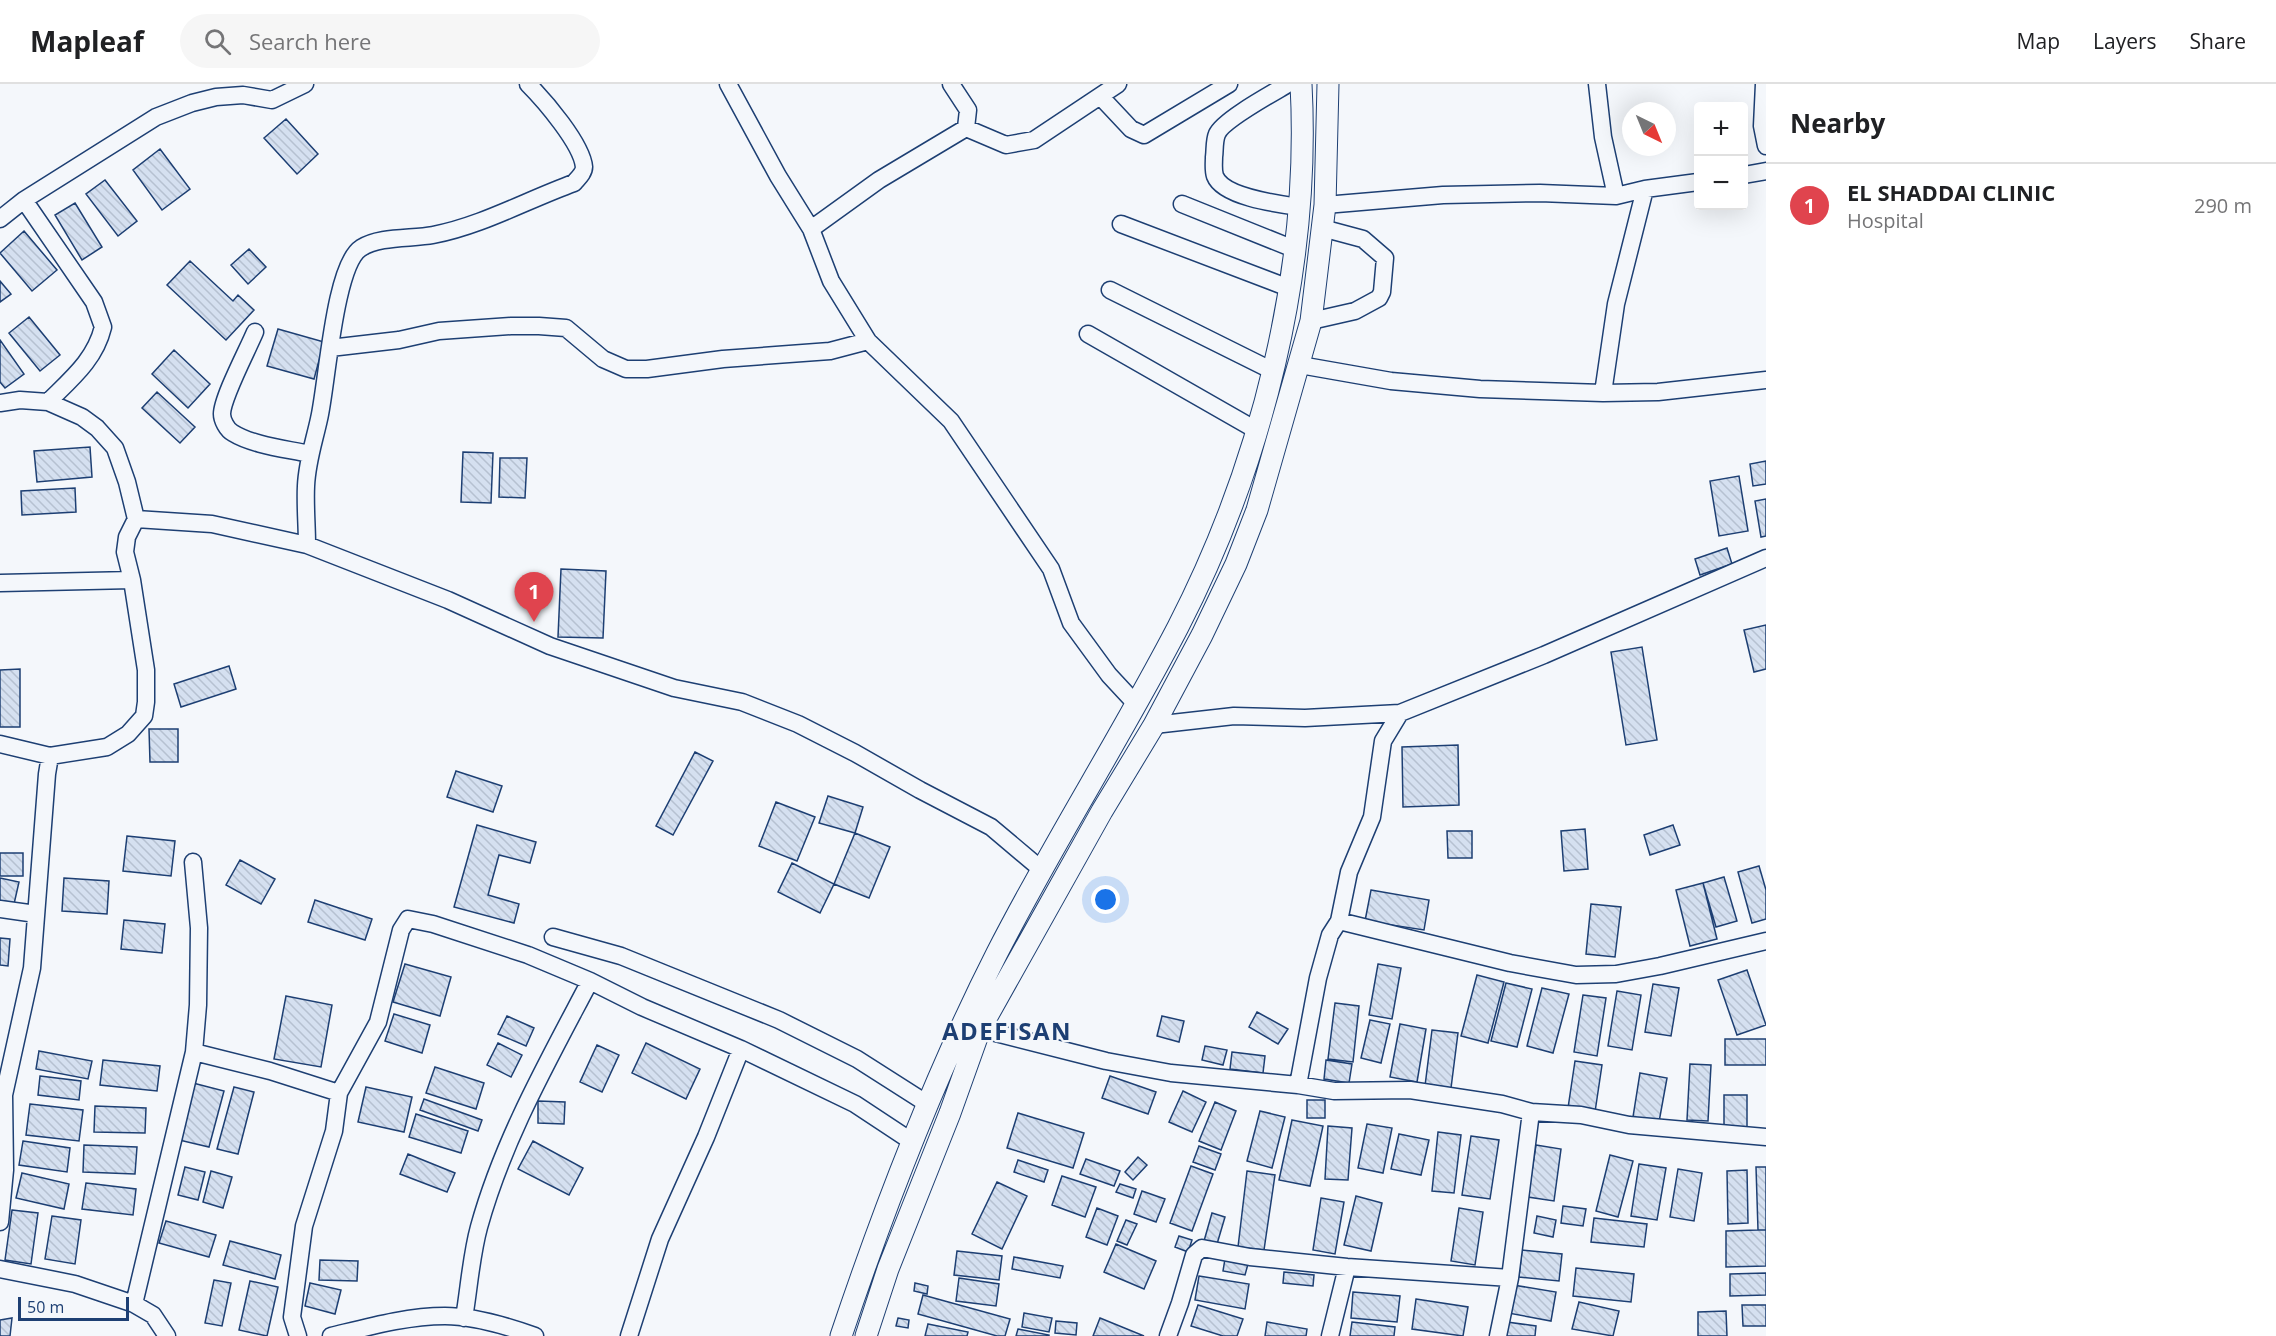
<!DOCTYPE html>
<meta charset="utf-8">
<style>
body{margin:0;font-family:"Open Sans",sans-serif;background:#f6f6f6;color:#202124}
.controls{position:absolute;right:18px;top:18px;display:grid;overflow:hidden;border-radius:6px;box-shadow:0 6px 24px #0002}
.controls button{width:54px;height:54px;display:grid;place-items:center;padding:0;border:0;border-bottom:2px solid #e0e0e0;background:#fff;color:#202124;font:30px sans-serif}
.compass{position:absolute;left:1622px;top:18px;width:54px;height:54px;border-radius:50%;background:#fff;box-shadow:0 6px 24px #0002;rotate:137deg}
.scale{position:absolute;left:18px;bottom:15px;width:111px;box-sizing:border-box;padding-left:6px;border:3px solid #1d3f73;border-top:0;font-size:16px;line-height:21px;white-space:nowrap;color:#1d3f73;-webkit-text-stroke:4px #f4f7fb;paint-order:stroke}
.you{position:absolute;left:1106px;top:816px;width:21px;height:21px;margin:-15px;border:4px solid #fff;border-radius:50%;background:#1a73e8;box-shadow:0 0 0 9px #1a73e833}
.badge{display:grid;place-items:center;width:39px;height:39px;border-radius:50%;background:#c62828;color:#fff;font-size:20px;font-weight:700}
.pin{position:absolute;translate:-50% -50px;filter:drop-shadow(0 2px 3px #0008)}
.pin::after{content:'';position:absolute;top:32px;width:21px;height:18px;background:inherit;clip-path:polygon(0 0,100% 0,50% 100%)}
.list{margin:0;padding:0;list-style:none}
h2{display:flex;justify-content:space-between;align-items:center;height:78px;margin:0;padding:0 24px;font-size:26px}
h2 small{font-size:20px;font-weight:400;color:#757577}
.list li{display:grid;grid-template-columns:39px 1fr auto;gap:18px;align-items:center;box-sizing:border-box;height:84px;padding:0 24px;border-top:2px solid #e0e0e0}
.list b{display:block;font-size:22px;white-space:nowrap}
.list p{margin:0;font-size:20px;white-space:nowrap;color:#757577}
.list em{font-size:20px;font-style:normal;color:#757577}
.icon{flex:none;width:33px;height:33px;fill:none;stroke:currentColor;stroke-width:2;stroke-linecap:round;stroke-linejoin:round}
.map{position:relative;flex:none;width:1766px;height:1252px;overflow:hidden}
header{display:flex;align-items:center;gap:36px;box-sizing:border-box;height:84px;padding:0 30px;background:#fff;border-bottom:2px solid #e0e0e0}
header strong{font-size:28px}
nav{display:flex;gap:33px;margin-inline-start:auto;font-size:21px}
.search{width:420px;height:54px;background:#f6f6f6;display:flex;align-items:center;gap:15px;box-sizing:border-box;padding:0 21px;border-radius:33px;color:#757577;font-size:22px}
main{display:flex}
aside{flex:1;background:#fff}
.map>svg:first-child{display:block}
</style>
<header>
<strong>Mapleaf</strong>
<div class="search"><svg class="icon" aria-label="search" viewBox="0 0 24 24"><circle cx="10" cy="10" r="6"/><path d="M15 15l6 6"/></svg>Search here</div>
<nav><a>Map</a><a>Layers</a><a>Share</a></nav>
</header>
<main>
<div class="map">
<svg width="1766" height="1252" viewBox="0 0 1766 1252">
<defs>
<pattern id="building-back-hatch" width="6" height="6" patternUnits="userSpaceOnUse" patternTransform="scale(1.5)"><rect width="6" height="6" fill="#d5e0f0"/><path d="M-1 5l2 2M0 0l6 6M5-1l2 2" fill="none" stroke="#b6c1d1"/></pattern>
</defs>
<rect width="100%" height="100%" fill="#f4f7fb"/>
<path fill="url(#building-back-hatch)" stroke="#1d3f73" stroke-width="1.5" d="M286 35 318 70 297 90 264 54Z
M160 65 190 105 162 126 133 86Z
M105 96 137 137 118 152 86 110Z
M75 119 102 163 82 176 55 131Z
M24 147 57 186 32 207 0 169Z
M249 165 266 183 248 200 231 181Z
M190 177 233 217 238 211 254 226 226 256 167 201Z
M0 197 11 210 0 218Z
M29 233 60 271 40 287 9 249Z
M278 245 324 258 314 295 267 282Z
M0 256 24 290 5 304 0 298Z
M174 266 210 300 188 324 152 290Z
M157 308 195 343 180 359 142 324Z
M90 363 92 393 37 398 34 367Z
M463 368 493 369 491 419 461 418Z
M500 374H527L525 414 499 413Z
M1766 377V400L1753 402 1750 380Z
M1739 392 1748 447 1719 452 1710 397Z
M75 404 76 428 22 431 21 407Z
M1766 415V452L1761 453 1755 417Z
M1727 464 1732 480 1700 491 1695 475Z
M561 485 606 487 603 554 558 553Z
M1766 541V585L1754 588 1744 546Z
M1642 563 1657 656 1626 661 1611 568Z
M229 582 236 605 181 623 174 600Z
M20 585V643H0V586Z
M149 645H178V678H150Z
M1458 661 1459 721 1403 723 1402 663Z
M695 668 713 677 673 751 656 742Z
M456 687 502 702 493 728 447 713Z
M828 712 863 723 855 749 819 739Z
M776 718 815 733 797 777 759 762Z
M477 741 536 758 530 779 499 771 488 811 519 820 514 839 454 823Z
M1673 741 1680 761 1650 771 1644 751Z
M1585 745 1588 785 1564 787 1561 747Z
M1447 747H1472V774H1448Z
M855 749 890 763 869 814 834 800Z
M127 752 175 757 171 792 123 787Z
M0 769H23V792H0Z
M240 776 275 795 261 820 226 801Z
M792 779 834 800 820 829 778 808Z
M1759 782 1766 806V835L1752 839 1738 788Z
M1724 793 1737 837 1716 843 1703 799Z
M0 794 19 798 14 820 0 817Z
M64 794 109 797 107 830 62 827Z
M1703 799 1717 855 1690 862 1676 806Z
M1371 806 1429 816 1424 846 1365 837Z
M315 816 372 835 365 856 308 838Z
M1591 820 1621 823 1615 873 1586 870Z
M124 836 165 840 162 869 121 865Z
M0 854 10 855 8 882 0 881Z
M405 880 451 893 440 932 393 918Z
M1378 880 1401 884 1392 935 1369 931Z
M1747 886 1766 941 1737 951 1718 896Z
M1477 891 1504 898 1488 959 1461 952Z
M1506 899 1532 905 1517 963 1491 957Z
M1653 900 1679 904 1671 952 1645 948Z
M1542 904 1569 910 1553 969 1527 962Z
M1617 907 1641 911 1632 966 1608 962Z
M1583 911 1606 914 1597 972 1574 968Z
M286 912 332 921 321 983 274 975Z
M1335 919 1359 922 1353 978 1328 975Z
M1257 928 1288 945 1278 960 1249 943Z
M394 930 430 941 422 969 385 957Z
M507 932 534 944 526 962 498 950Z
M1162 932 1184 937 1179 958 1157 952Z
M1370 936 1390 940 1381 979 1361 974Z
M1400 940 1426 945 1417 998 1390 993Z
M1432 946 1458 949 1451 1004 1425 1002Z
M1725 955H1766V981H1725Z
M498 959 522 971 511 993 487 981Z
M646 959 700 985 686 1015 632 989Z
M597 961 619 971 602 1008 580 998Z
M1205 962 1227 966 1223 981 1202 976Z
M39 967 92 977 88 995 36 985Z
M1232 968 1265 972 1263 989 1230 985Z
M103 976 160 982 157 1007 100 1001Z
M1326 976 1352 980 1349 999 1324 995Z
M1575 977 1602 981 1595 1028 1568 1024Z
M1690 980 1711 981 1708 1037 1687 1036Z
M435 983 484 999 476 1025 426 1009Z
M1640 989 1667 994 1659 1038 1633 1033Z
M40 992 81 997 79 1016 38 1011Z
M1110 992 1156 1008 1148 1030 1102 1014Z
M193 999 224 1007 209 1063 179 1056Z
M234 1003 254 1008 238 1070 217 1065Z
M366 1003 412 1013 404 1048 358 1038Z
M1183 1007 1206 1018 1192 1048 1169 1038Z
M1724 1011H1747V1043L1724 1044Z
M424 1015 482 1036 478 1047 420 1026Z
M1307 1016H1325V1034H1307Z
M538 1017 565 1018 564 1040 538 1039Z
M1215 1018 1236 1027 1221 1066 1199 1057Z
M30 1020 83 1026 79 1057 26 1051Z
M95 1022 146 1024 145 1049 94 1048Z
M1260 1027 1285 1033 1272 1084 1247 1077Z
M1018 1029 1084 1049 1073 1084 1007 1064Z
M416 1030 468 1047 461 1069 409 1053Z
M1292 1036 1323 1042 1310 1102 1279 1096Z
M1367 1040 1392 1044 1383 1089 1358 1084Z
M1328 1042 1352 1044 1348 1096 1325 1095Z
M1438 1048 1461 1051 1454 1109 1432 1107Z
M1399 1050 1429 1056 1421 1091 1391 1085Z
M1471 1052 1499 1056 1490 1115 1462 1111Z
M23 1057 70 1064 67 1088 19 1081Z
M533 1057 583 1084 569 1111 518 1085Z
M84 1061 137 1063 135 1090 83 1088Z
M1536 1061 1561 1065 1554 1117 1528 1113Z
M1199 1062 1221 1070 1215 1086 1193 1078Z
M408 1070 455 1089 447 1108 400 1090Z
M1610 1071 1633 1077 1618 1133 1596 1127Z
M1138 1073 1147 1081 1133 1096 1125 1088Z
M1086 1075 1120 1087 1114 1102 1080 1090Z
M1018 1076 1048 1086 1044 1098 1014 1088Z
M1639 1080 1666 1084 1657 1136 1631 1132Z
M1191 1082 1213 1090 1192 1147 1170 1139Z
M185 1083 205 1088 198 1116 178 1111Z
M1756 1083H1766V1146H1758Z
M1678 1085 1702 1089 1694 1137 1670 1133Z
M1747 1086 1748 1139 1728 1140 1727 1087Z
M211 1087 232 1093 223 1124 203 1118Z
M1247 1087 1275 1091 1264 1166 1238 1163Z
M22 1089 69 1100 64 1125 16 1114Z
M1062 1092 1096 1103 1085 1133 1052 1121Z
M997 1098 1027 1112 1002 1165 972 1150Z
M86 1099 136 1105 133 1131 82 1125Z
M1120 1100 1136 1105 1133 1114 1116 1108Z
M1142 1107 1165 1115 1156 1138 1134 1130Z
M1356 1112 1382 1119 1371 1167 1344 1161Z
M1321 1114 1344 1118 1335 1170 1313 1166Z
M1563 1122 1586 1125 1583 1142 1561 1139Z
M1097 1124 1118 1132 1107 1161 1086 1153Z
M1459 1124 1483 1128 1475 1181 1451 1177Z
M12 1126 38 1129 31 1180 5 1176Z
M1212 1129 1225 1133 1217 1160 1204 1157Z
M52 1132 81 1136 75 1180 45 1175Z
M1537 1132 1556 1136 1553 1153 1534 1149Z
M1594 1134 1647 1140 1644 1163 1591 1158Z
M1126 1136 1137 1140 1127 1161 1117 1157Z
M166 1137 216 1151 209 1173 159 1159Z
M1758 1146H1766V1182L1726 1183V1147Z
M1179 1152 1192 1156 1188 1168 1175 1163Z
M230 1157 281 1171 275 1195 223 1181Z
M1116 1160 1156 1177 1144 1205 1104 1188Z
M1522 1166 1562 1170 1559 1197 1519 1193Z
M957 1167 1002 1172 999 1196 954 1191Z
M1014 1173 1063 1182 1060 1194 1012 1185Z
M1225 1175 1248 1180 1245 1191 1223 1187Z
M320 1176 358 1177 357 1197 319 1196Z
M1576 1184 1634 1190 1631 1218 1573 1212Z
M1284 1188 1314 1191 1313 1202 1283 1199Z
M1766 1189V1211L1730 1212V1190Z
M1199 1192 1249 1200 1245 1225 1195 1216Z
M959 1194 999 1200 996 1222 956 1217Z
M214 1196 231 1199 222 1242 205 1239Z
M250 1197 278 1203 267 1252 239 1246Z
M310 1199 341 1206 335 1230 305 1222Z
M915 1199 928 1202 927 1210 914 1207Z
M1513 1201 1556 1208 1551 1237 1508 1229Z
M1353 1208 1400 1212 1397 1238 1351 1234Z
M923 1211 1010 1235 1005 1252H997L918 1230Z
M1416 1215 1468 1223 1463 1252 1412 1245Z
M1579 1218 1619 1227 1613 1252 1572 1245Z
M1198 1221 1243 1235 1237 1252H1223L1191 1242Z
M1742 1221H1766V1242H1743Z
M1726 1227 1727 1252H1698V1228Z
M1024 1229 1052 1234 1049 1248 1022 1243Z
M12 1234 10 1252H0V1236Z
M898 1234 909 1236 908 1244 896 1242Z
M1100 1234 1144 1252H1093Z
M1056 1237 1077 1239 1076 1251 1055 1249Z
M1267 1238 1307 1245 1306 1252H1265Z
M1352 1238 1395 1243 1394 1252H1350Z
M1507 1238 1536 1242 1535 1252H1505Z
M928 1240 968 1248 967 1252H925Z
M1018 1245 1049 1251V1252H1016Z"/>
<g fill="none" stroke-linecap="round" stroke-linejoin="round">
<g stroke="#1d3f73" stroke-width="19">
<path id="minor" d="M728 0 778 92 811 145 831 197 868 257 951 337 1051 485 1071 539 1109 591 1135 619
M951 0 968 26 966 44
M1288 0C1273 9 1223 36 1217 50 1214 57 1215 67 1214 73 1214 79 1213 86 1215 92 1223 113 1278 120 1299 123
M1597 0 1603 53 1616 112
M1764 0 1762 42 1766 62
M1100 12 1131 45 1144 51 1229 0
M966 44 1006 61 1034 56 1118 0
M1744 91 1766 87
M24 116 94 218 103 243C95 276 71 295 48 318
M1182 120 1294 165
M1325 121 1443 111 1540 109 1616 112 1645 105 1698 98
M0 135 24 116 156 33 192 19 216 13 243 11 272 16 305 0
M1121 140 1289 204
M811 145 879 96 966 44
M1110 206 1273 287
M1311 237 1355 227 1379 214 1382 208 1385 174 1363 155 1322 144
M255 248C248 265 222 314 222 330 222 336 227 346 233 349 252 361 287 365 309 370
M1088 250 1256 346
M330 264 399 256 439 247 511 242H539L566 244 603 275 626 285H647L723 275 830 267 868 257
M1300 281 1391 297 1480 305 1603 309 1658 308 1766 296
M1603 309 1616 220 1645 105
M0 319 20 316 48 318 82 333 97 344 115 364 127 398 136 435 212 440 307 461 448 516 550 562 674 604 742 618 798 640 855 669 920 706 991 743 1042 786
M307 461C307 442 305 421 306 402 307 378 314 358 319 335 327 302 334 181 361 164 379 152 412 155 433 151 481 142 527 116 574 99 578 94 584 89 584 83 582 60 544 16 528 0
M0 499 132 496
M1154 641 1234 632 1305 634 1400 629 1544 571 1766 474
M0 660 50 672 107 663 128 650 144 632 146 618V586L132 496 125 468 127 453 136 435
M0 825 36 830
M1339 837 1510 879 1576 891 1616 890 1660 882 1766 857
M553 853 621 872 779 936 857 975 926 1019
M980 945 1106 977 1171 989 1298 1001 1334 1007 1410 1006 1502 1020 1531 1028 1581 1031 1629 1041 1766 1053
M194 968 270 987 339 1009
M1298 1001 1318 894 1330 851 1339 837 1349 788 1372 733 1383 657 1400 629
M0 1138 5 1086 4 1011 32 884 47 690 50 672
M0 1185 75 1200 134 1220 153 1231 167 1252
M134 1220 194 968 198 921 199 844 193 778
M464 1234C469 1205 471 1172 479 1143 503 1056 548 977 590 897
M298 1252 292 1233 304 1142 334 1047 339 1009 378 938 401 846 408 835 433 840 528 871 590 897 642 923 741 965 855 1020 911 1057
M331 1252C368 1243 407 1232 445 1232 475 1232 507 1242 535 1252
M629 1252 660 1155 706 1053 741 965
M1168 1252 1180 1219 1194 1171 1202 1164 1250 1173 1347 1183 1510 1194
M1330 1252 1347 1183
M1498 1252 1510 1194 1531 1028"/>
</g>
<g stroke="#1d3f73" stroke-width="23">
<path id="major" d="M841 1252C885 1121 934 993 997 869 1053 759 1121 653 1178 543 1262 380 1311 184 1301 0
M866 1252 888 1185 950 1029 980 945 1102 727 1154 641 1202 551 1236 480 1257 426 1311 237 1325 121 1328 0"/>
</g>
<use href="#minor" stroke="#f4f7fb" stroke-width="16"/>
<use href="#major" stroke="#f4f7fb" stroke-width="21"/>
</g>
<g text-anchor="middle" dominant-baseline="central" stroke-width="4.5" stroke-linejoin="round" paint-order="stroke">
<g font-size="24" font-weight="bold" letter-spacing="1.5" fill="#1d3f73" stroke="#f4f7fb">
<text x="1007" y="946">ADEFISAN</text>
</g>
</g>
</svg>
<div class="controls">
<button>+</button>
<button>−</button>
</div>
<svg class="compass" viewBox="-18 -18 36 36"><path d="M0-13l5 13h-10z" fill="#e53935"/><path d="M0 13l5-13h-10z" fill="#757577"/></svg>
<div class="scale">50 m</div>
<div class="you"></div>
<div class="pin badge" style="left:534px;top:538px;background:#e0444e">1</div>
</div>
<aside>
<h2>Nearby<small></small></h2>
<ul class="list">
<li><span class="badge" style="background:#e0444e">1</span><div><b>EL SHADDAI CLINIC</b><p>Hospital</p></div><em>290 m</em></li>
</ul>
</aside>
</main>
